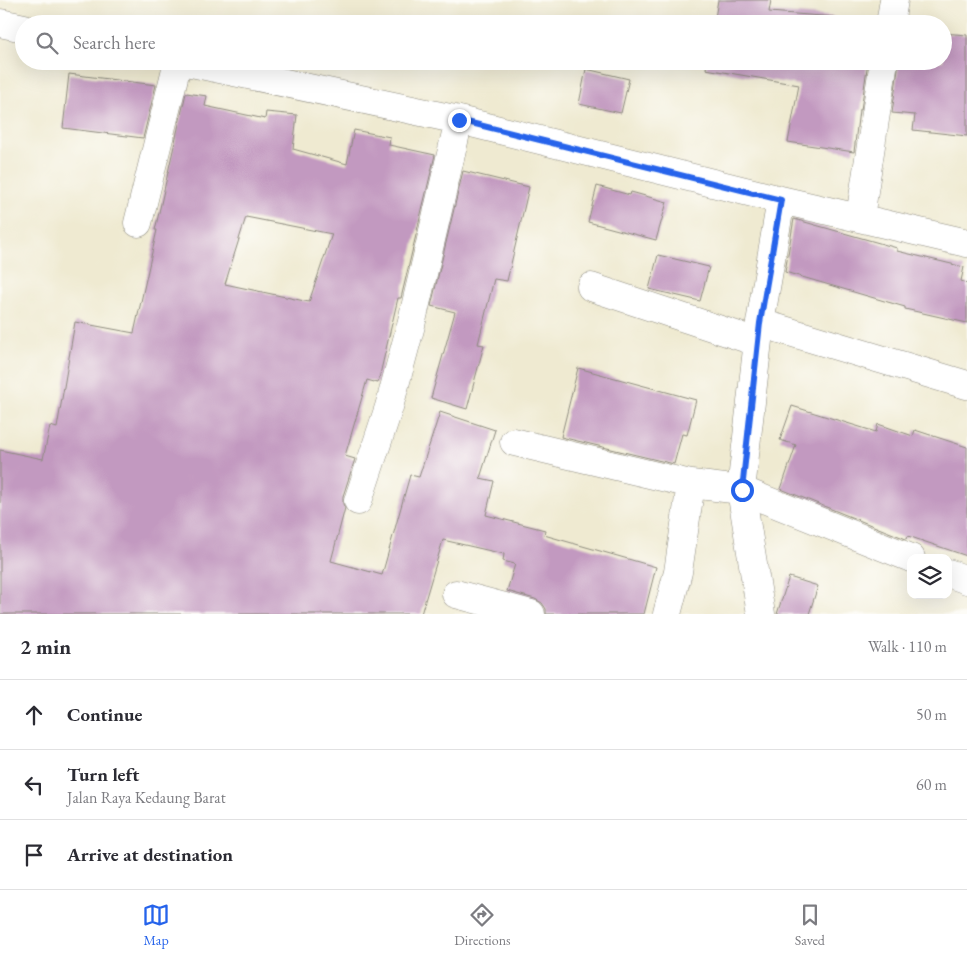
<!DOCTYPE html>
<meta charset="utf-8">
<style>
body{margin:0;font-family:"EB Garamond",serif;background:#f2f2f3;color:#2b2b33}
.controls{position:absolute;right:15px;bottom:15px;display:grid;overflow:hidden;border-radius:10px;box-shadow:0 5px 20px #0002}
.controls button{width:45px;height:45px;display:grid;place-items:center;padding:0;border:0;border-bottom:1px solid #e1e1e2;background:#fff;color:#2b2b33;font:25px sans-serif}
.stop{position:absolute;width:15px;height:15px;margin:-11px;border:4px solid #2563eb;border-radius:50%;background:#fff}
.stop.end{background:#2563eb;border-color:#fff;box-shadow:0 1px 5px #0008}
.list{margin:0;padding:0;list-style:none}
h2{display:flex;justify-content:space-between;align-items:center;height:65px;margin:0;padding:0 20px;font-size:21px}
h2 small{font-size:16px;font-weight:400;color:#7c7c81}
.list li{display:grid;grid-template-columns:32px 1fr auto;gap:15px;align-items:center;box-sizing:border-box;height:70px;padding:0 20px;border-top:1px solid #e1e1e2}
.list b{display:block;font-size:19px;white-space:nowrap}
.list p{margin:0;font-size:16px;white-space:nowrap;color:#7c7c81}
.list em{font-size:16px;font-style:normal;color:#7c7c81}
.icon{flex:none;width:28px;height:28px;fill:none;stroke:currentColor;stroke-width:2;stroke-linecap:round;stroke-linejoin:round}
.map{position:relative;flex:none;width:967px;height:614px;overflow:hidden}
.search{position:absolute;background:#fff;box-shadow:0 5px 20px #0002;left:15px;right:15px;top:15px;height:55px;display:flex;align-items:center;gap:12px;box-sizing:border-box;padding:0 18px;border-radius:28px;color:#7c7c81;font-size:19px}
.sheet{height:275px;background:#fff}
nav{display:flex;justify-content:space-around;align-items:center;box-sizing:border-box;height:70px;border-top:1px solid #e1e1e2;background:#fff;font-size:14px;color:#7c7c81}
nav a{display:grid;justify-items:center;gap:2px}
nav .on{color:#2563eb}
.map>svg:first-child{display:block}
</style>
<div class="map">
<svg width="967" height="614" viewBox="0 0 967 614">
<rect width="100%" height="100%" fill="#fdfcf7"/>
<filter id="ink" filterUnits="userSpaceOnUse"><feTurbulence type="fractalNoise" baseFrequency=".02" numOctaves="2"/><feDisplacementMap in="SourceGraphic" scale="10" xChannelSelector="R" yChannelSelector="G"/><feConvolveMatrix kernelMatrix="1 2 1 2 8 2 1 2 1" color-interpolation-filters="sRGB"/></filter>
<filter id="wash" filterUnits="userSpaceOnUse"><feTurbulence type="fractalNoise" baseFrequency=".0096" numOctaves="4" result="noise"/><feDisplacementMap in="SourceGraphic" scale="20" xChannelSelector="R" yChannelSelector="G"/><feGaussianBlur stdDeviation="1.12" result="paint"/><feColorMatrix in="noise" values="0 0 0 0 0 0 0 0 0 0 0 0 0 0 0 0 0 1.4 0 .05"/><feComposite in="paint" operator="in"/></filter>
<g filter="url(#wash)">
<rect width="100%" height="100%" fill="#efead1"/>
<g id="blocks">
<path fill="#c299c0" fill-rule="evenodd" d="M718 0H771L769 12 835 17V20L870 24H714Z
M943 33 967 35V136L913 130 915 115 892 113 899 61H943Z
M707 61H868L861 110H859L854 152 788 142 799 85 706 69Z
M586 69 629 79 621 113 579 104Z
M69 74 156 85 143 138 63 128Z
M186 93 207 96 205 106 265 119 266 112 297 115 293 149 347 164 354 130 390 137 389 145 435 155 401 298H398L378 383 367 380 345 456 355 459 343 496V504L345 508 331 561 382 575 410 475 419 477 440 412 495 430 480 478 494 481 486 515 545 530 544 535 656 567 644 614H546V609L542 603 535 599 507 591 515 564 503 561 504 554 443 540 421 614H0V450L43 459 50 426 57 428 75 322 134 333 157 230H155ZM246 217 332 234 309 302 225 284Z
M463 171 529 187 507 281 494 279 478 344 484 345 467 409 431 398 455 312 431 306Z
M597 186 630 195 631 192 667 202 656 240 588 222Z
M794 219 897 248V251L964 267 961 281 967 283V323L905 309V307L785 272Z
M658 255 709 267 700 301 649 289Z
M578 368 696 400 687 435 682 434 674 464 561 437Z
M792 406 876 432 878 424 913 436 915 430 967 447V556L908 536 906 539 781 489 796 445 780 440Z
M789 577 818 586 809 614H777Z"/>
</g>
</g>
<g filter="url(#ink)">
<use href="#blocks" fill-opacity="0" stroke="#8d8a7e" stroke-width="1"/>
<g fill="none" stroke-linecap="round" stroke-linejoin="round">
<g stroke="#8d8a7e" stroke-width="29">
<path id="minor" d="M0 23 24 28
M890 24 894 0
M182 61 459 120 781 200 967 243
M860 217 884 61
M138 223 178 61
M591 287 757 342
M760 323 967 385
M514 442 691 484 741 490 911 558
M358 501 389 407 411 325 459 120
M948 573 967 580
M456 594 531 614
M667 614 678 572 691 484
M761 614 741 490 760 323 781 200"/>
</g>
<use href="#minor" stroke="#fff" stroke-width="28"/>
</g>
</g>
<g fill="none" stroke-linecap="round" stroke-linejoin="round" filter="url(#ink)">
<path stroke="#2563eb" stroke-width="6" d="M459 120 781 200 760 323 742 490"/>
</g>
</svg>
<div class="controls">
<button><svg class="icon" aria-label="layers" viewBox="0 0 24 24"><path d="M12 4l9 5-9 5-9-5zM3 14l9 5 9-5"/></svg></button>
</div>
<div class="stop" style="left:742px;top:490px"></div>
<div class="stop end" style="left:459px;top:120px"></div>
<div class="search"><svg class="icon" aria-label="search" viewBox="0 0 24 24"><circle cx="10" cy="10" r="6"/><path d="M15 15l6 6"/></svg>Search here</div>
</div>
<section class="sheet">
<h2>2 min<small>Walk · 110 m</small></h2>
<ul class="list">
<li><svg class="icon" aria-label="ahead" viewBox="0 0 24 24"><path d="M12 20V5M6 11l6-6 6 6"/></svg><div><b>Continue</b></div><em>50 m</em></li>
<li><svg class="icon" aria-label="left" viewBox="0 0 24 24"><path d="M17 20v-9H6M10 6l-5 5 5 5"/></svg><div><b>Turn left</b><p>Jalan Raya Kedaung Barat</p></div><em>60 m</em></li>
<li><svg class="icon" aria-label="arrive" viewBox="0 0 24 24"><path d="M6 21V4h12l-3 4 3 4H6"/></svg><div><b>Arrive at destination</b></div></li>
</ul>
</section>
<nav>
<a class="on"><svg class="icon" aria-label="map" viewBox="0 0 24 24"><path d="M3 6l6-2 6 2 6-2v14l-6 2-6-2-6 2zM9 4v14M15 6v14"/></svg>Map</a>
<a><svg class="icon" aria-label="directions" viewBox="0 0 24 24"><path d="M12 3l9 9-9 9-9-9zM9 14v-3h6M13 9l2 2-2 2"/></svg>Directions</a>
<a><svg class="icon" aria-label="saved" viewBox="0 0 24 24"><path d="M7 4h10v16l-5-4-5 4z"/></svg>Saved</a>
</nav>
